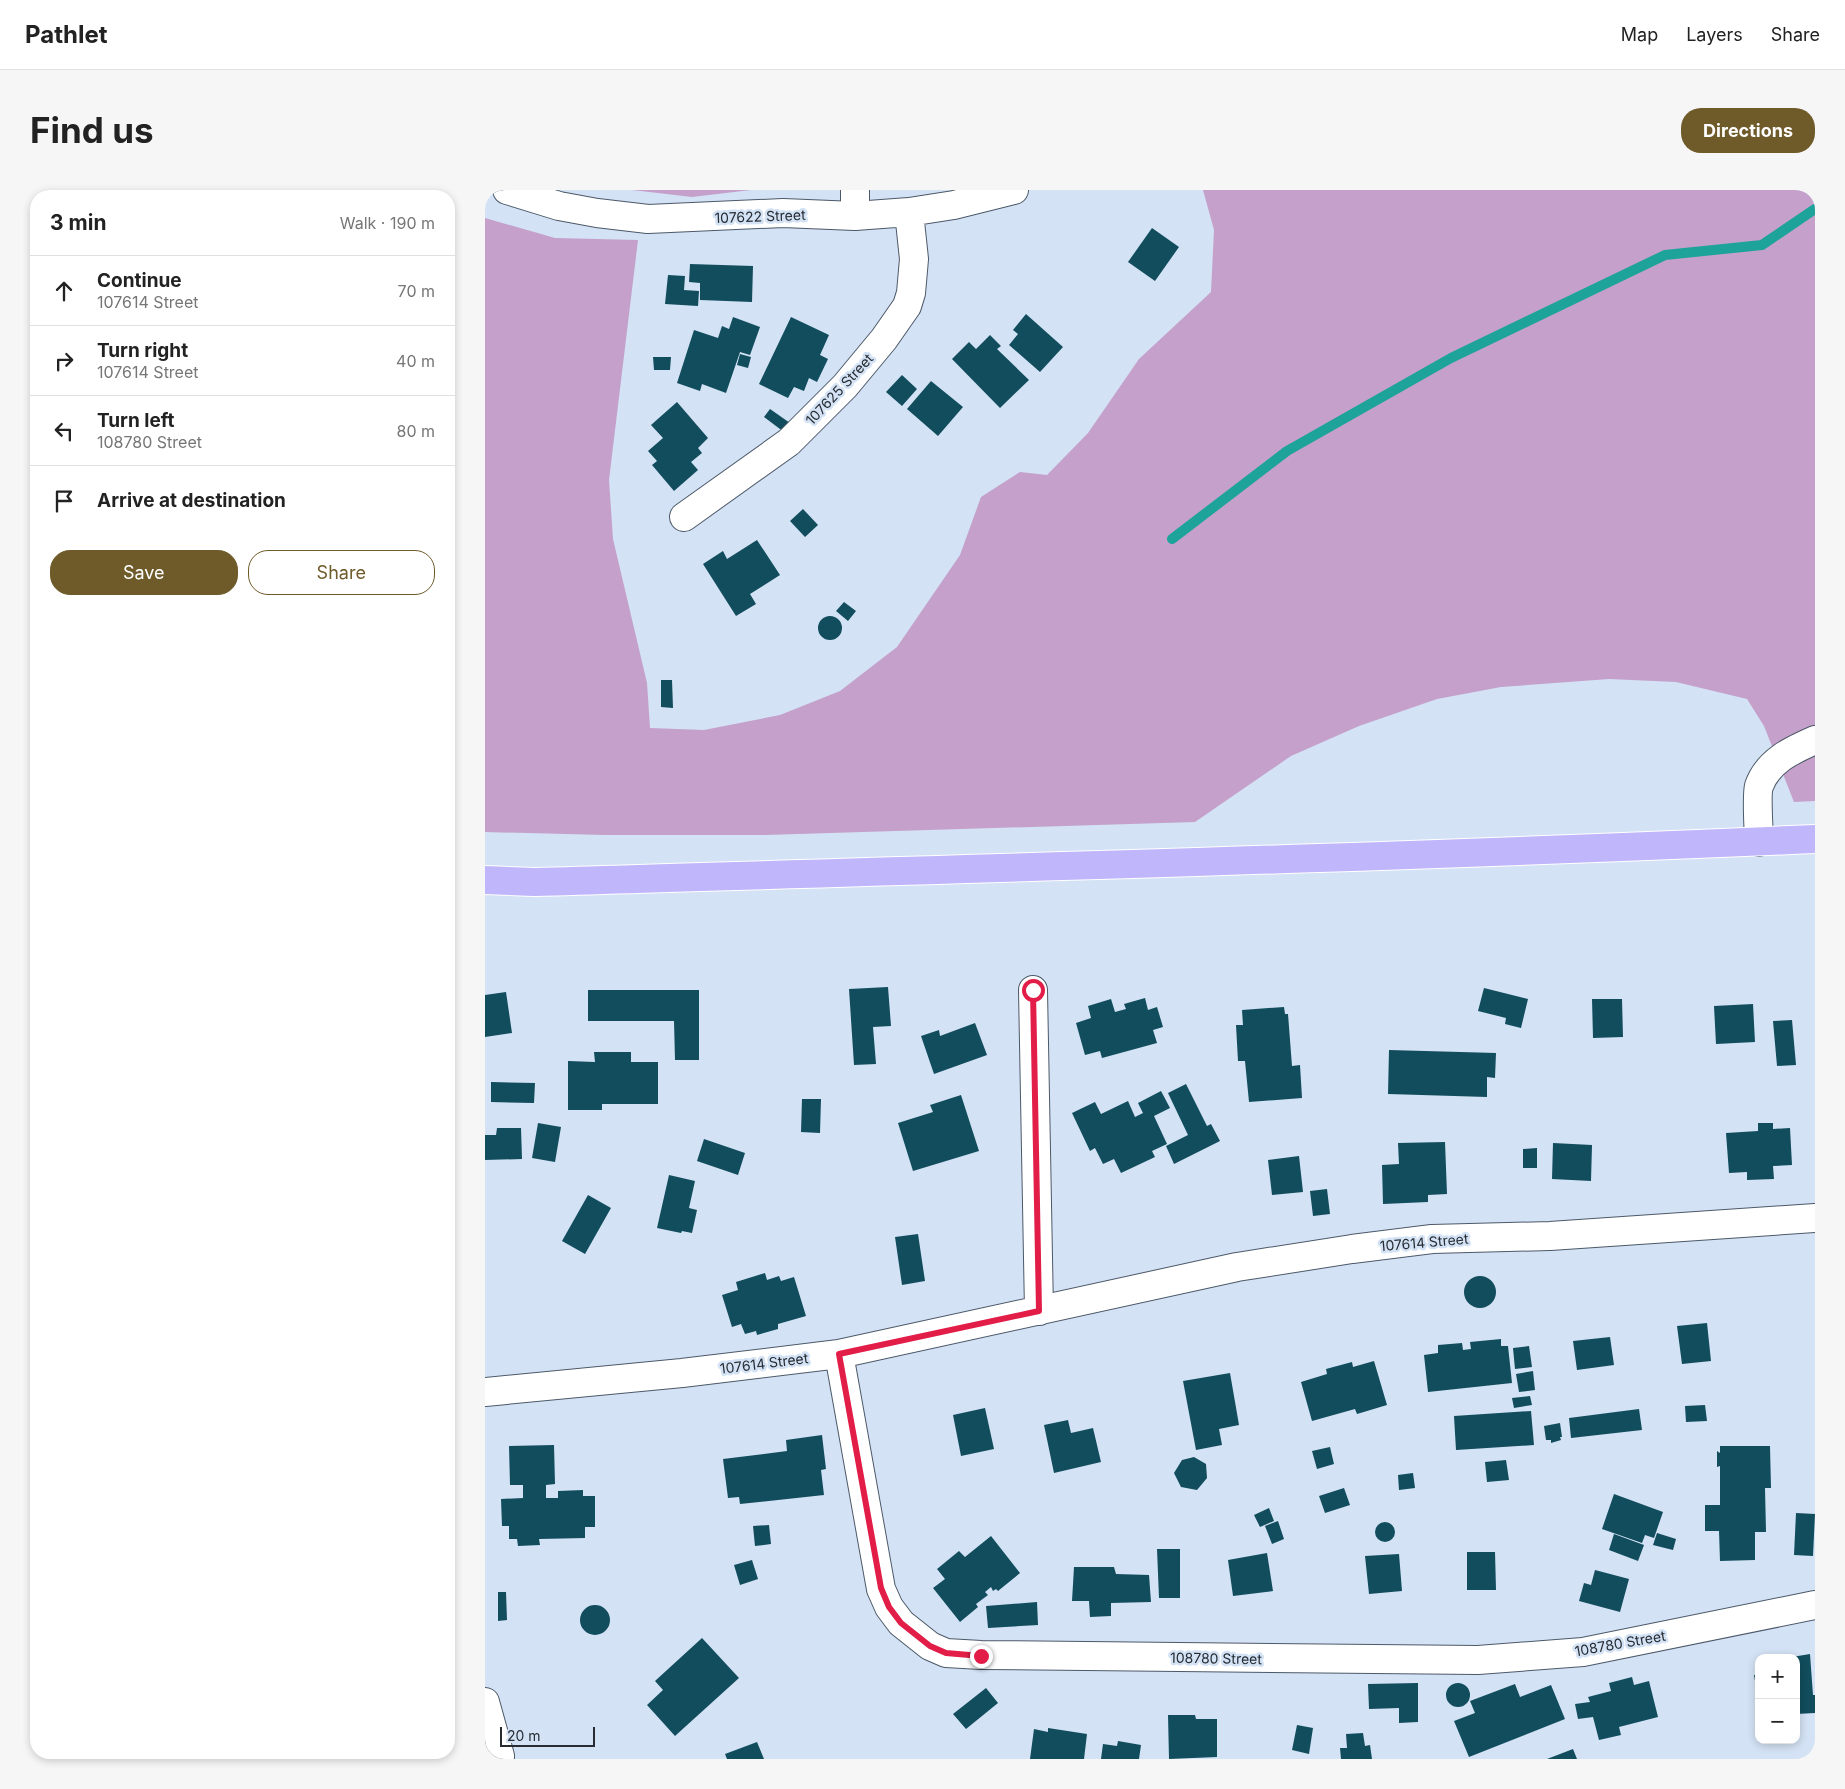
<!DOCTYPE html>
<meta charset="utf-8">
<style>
body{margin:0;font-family:Inter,sans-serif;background:#f6f6f6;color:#222}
.controls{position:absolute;right:15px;bottom:15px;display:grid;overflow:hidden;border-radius:10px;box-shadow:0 2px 8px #0003}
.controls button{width:45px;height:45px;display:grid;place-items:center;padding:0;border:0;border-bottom:1px solid #e0e0e0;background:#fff;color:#222;font:25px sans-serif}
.scale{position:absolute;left:15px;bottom:12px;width:95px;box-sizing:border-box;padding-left:5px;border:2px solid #272c33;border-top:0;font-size:14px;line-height:18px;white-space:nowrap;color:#272c33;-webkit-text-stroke:4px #d3e2f4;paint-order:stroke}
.stop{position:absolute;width:15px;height:15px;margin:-11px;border:4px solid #e11d48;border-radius:50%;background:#fff}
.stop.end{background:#e11d48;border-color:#fff;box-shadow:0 1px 5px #0008}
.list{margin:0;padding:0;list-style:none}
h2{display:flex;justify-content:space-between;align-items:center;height:65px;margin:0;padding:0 20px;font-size:21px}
h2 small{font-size:16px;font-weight:400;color:#767676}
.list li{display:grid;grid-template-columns:32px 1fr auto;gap:15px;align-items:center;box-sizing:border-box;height:70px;padding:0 20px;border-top:1px solid #e0e0e0}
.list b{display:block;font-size:19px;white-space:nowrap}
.list p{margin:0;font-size:16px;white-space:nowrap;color:#767676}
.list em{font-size:16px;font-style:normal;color:#767676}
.actions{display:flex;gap:10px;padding:15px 20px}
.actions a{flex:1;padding:11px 0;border:1px solid #6f5b2a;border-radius:20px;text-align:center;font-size:18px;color:#6f5b2a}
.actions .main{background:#6f5b2a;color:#fff}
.icon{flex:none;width:28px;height:28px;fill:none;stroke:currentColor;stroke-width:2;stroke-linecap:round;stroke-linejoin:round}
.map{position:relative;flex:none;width:1330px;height:1569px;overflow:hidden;border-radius:20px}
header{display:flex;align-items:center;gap:30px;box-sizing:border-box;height:70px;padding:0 25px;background:#fff;border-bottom:1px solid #e0e0e0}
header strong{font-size:24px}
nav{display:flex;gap:28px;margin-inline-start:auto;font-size:18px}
.intro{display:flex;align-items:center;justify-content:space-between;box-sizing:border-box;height:120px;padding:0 30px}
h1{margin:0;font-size:35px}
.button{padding:12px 22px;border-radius:20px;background:#6f5b2a;color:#fff;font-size:18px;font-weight:700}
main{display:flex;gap:30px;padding:0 30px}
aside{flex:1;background:#fff;border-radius:20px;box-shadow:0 2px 8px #0003}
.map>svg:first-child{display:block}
</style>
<header>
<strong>Pathlet</strong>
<nav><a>Map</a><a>Layers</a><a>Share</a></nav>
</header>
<div class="intro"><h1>Find us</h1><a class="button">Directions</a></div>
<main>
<aside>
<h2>3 min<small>Walk · 190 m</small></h2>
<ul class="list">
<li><svg class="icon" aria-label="ahead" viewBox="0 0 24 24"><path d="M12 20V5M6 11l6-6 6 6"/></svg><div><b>Continue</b><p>107614 Street</p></div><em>70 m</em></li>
<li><svg class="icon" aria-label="right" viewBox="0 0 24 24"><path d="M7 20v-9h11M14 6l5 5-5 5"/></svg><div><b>Turn right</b><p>107614 Street</p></div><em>40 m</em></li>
<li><svg class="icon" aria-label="left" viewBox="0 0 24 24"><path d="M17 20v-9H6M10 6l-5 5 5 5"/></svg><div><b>Turn left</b><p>108780 Street</p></div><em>80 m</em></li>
<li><svg class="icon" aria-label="arrive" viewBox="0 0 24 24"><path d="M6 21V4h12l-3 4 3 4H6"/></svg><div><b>Arrive at destination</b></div></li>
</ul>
<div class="actions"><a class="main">Save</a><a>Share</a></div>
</aside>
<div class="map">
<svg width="1330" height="1569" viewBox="0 0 1330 1569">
<rect width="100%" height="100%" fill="#d3e2f4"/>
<path fill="#c4a0ca" d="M147 0H266L207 7Z
M718 0H1330V611L1309 612 1279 536 1262 509 1191 492 1124 489 1016 497 952 509 874 536 806 566 710 632 280 645H120L0 642V28L70 48 153 50 124 290 128 349 162 493 165 538 219 540 295 525 355 501 412 457 475 365 496 307 535 282 562 285 603 243 654 169 726 102 729 40Z"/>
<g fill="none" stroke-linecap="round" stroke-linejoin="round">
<path stroke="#1da39a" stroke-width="10" d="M687 349 802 261 966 168 1180 65 1277 55 1330 19"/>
</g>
<path fill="#114d5d" d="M667 38 694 57 670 91 643 72Z
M205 74 268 76 267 112 215 110V93L204 92Z
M183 85 200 86 199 100 214 101 213 116 180 114Z
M541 124 578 157 555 182 524 155 533 144 528 140Z
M248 127 275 137 265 165 255 162 241 203 217 194 215 201 192 193 209 140 233 148 237 136 244 139Z
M306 127 344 145 335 165 343 169 332 192 324 188 319 201 309 197 303 208 274 194Z
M505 145 516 156 512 159 544 190 515 218 467 169 484 152 491 159Z
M255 164 266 167 263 178 252 175Z
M168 167H186L185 180H169Z
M417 185 432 199 417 216 401 202Z
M446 191 478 217 453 246 422 219Z
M192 212 223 248 213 258 217 263 206 272 213 280 189 301 167 275 172 271 163 261 178 248 166 235Z
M285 219 305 233 299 242 279 227Z
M318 319 333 335 320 347 305 331Z
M272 350 295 385 265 404 271 414 251 426 218 374 238 361 242 369Z
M359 412 371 421 363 431 351 421Z
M333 438a12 12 0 1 1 24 0a12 12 0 1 1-24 0Z
M176 490H187L188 518 176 517Z
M403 797 406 836 388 837 391 874 369 875 364 799Z
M999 798 1043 809 1036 838 1020 834 1021 828 993 821Z
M103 800H214V870H190L189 831H103Z
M21 802 27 843 0 847V805Z
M660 808 663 820 672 817 678 837 668 840 672 853 617 868 615 861 600 865 591 833 606 828 603 816 626 809 630 822 641 819 639 814Z
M1107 809H1137L1138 847 1108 848Z
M1268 814 1270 852 1231 854 1229 816Z
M799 817 800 824H803L807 876 815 875 817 908 764 912 760 871H753L751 835H758L757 820Z
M1307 830 1311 875 1292 876 1288 831Z
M490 833 502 865 449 884 436 846 454 840 455 846Z
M904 860 1011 863 1010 888 1002 887V907L903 904Z
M109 862H146V872H173V914H117V920H83V871L110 872Z
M6 892 50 893 49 913 6 912Z
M701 894 722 936 726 934 735 951 689 974 681 956 703 945 683 903Z
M676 901 685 918 669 926 682 954 667 961 670 967 636 983 629 969 618 974 610 958 605 961 587 923 610 912 616 924 643 911 650 927 658 923 653 913Z
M476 905 494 961 428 981 413 933 448 922 445 915Z
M317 909H336L335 943 316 942Z
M53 933 76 937 70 972 47 968Z
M1273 933H1288V939L1305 938 1307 975 1288 976 1289 989 1262 990V982L1244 983 1241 943 1273 941Z
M12 938H36L37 969 0 970V945H11Z
M219 949 260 963 253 985 212 971Z
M960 952 962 1004 943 1005V1012L898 1014 897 975 914 974 913 953Z
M1068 953 1107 955 1106 991 1067 989Z
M1052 958V978H1038V959Z
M814 966 818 1002 787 1005 783 970Z
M184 985 210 991 204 1018 212 1020 207 1043 197 1041 196 1043 172 1038Z
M842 999 845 1024 828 1026 825 1001Z
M103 1005 126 1018 100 1064 77 1051Z
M433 1044 440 1091 417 1095 410 1047Z
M280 1083 282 1090 294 1086 296 1091 309 1087 321 1126 293 1134V1139L272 1145 271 1141 260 1144 256 1134 247 1137 237 1105 253 1100 251 1092Z
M979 1102a16 16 0 1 1 32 0a16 16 0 1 1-32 0Z
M1222 1133 1226 1171 1197 1174 1192 1136Z
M1125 1147 1129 1175 1092 1180 1088 1151Z
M1016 1149V1156H1023L1027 1193 943 1202 939 1165 953 1163V1155L977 1153 978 1160 986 1159 985 1152Z
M1044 1156 1047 1177 1030 1179 1028 1158Z
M889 1171 902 1215 872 1224 870 1219 827 1231 816 1192 842 1184 841 1179 867 1172 868 1177Z
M1048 1181 1050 1200 1034 1202 1031 1184Z
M745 1183 754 1235 734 1239 737 1255 711 1260 698 1191Z
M1045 1206 1047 1215 1029 1218 1027 1208Z
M1220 1215 1222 1231 1201 1232 1200 1216Z
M500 1218 509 1259 476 1266 468 1225Z
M1154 1219 1157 1240 1086 1248 1084 1228Z
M1046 1221 1049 1255 971 1260 969 1226Z
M583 1230 586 1243 608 1238 616 1272 569 1283 559 1235Z
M1075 1233 1077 1247H1075L1076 1250 1066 1253V1250H1061L1059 1236Z
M337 1245 341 1279 336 1280 339 1305 255 1314 254 1307 243 1308 238 1269 302 1261 301 1250Z
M69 1255 70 1294 61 1295V1308H73V1301L98 1300V1306H110V1337H100V1348L54 1349 55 1355 33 1356 32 1349H24V1336H17L16 1309 38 1308V1295H25L24 1256Z
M1235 1256H1285L1286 1298H1280L1281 1342H1270V1370L1235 1371 1234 1341H1220V1315H1235V1276L1232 1277V1261L1235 1263Z
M845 1257 849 1274 832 1279 827 1261Z
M709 1267 721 1274 722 1288 712 1300 696 1297 689 1283 697 1270Z
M1021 1270 1024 1290 1002 1292 1000 1272Z
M928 1283 930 1298 914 1300 913 1285Z
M859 1298 865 1315 840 1323 834 1306Z
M1129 1304 1178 1322 1169 1348 1160 1345 1157 1353 1117 1339Z
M784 1318 789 1331 775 1337 769 1325Z
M1311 1323 1330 1324 1328 1366 1309 1365Z
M793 1331 799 1349 787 1354 780 1336Z
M890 1342a10 10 0 1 1 20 0a10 10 0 1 1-20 0Z
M284 1335 286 1354 270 1356 268 1336Z
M1172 1343 1191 1349 1188 1360 1168 1355Z
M1129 1344 1159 1355 1153 1371 1124 1360Z
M506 1346 535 1383 513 1401 511 1399 508 1401 506 1397 500 1402 503 1405 491 1414 493 1417 475 1432 448 1398 460 1389 452 1379 474 1361 480 1367Z
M672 1359H695V1408H674Z
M982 1362H1010L1011 1400H982Z
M782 1363 788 1401 748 1406 743 1370Z
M914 1364 917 1401 884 1404 880 1366Z
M267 1370 273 1389 255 1395 249 1375Z
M589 1377H629L631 1384 664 1385 666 1412 626 1413V1426L605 1427 604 1411H587Z
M1110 1380 1144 1389 1135 1422 1094 1411 1099 1393 1106 1395Z
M13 1402H21L22 1430 13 1431Z
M552 1412 553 1435 503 1438 501 1416Z
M95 1430a15 15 0 1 1 30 0a15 15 0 1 1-30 0Z
M217 1448 254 1488 190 1546 162 1515 178 1500 170 1491Z
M1325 1464 1328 1505H1330V1523L1311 1524V1468L1307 1467Z
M1269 1485H1274V1509H1273Z
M1147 1487 1149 1495 1164 1491 1173 1527 1134 1537 1136 1545 1114 1550 1108 1527 1093 1529 1090 1514 1105 1512 1103 1507 1126 1501 1124 1493Z
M961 1505a12 12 0 1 1 24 0a12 12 0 1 1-24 0Z
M933 1493V1532L914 1533V1518L884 1519 883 1494Z
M1030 1494 1035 1507 1066 1495 1080 1529 984 1567 969 1531 990 1523 985 1511Z
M501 1498 513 1513 481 1539 468 1524Z
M683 1525H710L711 1529H732V1567L684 1569Z
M812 1535 828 1538 824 1564 807 1560Z
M563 1538 602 1544 599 1569H545L549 1539 563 1542Z
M878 1543 880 1556 885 1555 887 1569H856L855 1558H862L861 1544Z
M633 1551 656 1555 654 1569H616L618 1554 632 1556Z
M272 1552 279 1569H242L240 1564Z
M1088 1559 1092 1569H1062Z"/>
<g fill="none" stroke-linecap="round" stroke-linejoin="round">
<g stroke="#4c5968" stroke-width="30">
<path id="minor" d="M22 0 74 16 112 23 163 29 298 23 370 26 424 22 469 15 529 0
M370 0V26
M199 327 304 252 360 196 399 149 422 116 426 103 429 69 424 22
M1274 652C1274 641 1271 605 1274 596 1283 571 1307 560 1330 550
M548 800 554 1121
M354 1164 396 1399 404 1417 416 1433 445 1456 461 1463 496 1465 993 1470 1098 1462 1330 1415
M0 1202 197 1183 354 1164 752 1077 867 1059 947 1049 1065 1046 1330 1028
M0 1512 15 1566 13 1569"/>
</g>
<g stroke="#fff" stroke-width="30">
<path id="major" d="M0 690 49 692C476 679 903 668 1330 649"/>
</g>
<use href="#minor" stroke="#fff" stroke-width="28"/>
<use href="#major" stroke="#c0b6fb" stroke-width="28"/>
</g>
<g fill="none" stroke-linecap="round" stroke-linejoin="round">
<path stroke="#e11d48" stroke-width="6" d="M496 1466 461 1463 445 1456 416 1433 404 1417 396 1398 354 1164 554 1121 548 800"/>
</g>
<g text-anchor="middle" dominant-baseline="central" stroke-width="5" stroke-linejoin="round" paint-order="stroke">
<g font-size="14" fill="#272c33" stroke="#d3e2f4">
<text transform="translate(275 26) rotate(-2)">107622 Street</text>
<text transform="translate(354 199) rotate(-47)">107625 Street</text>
<text transform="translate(939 1052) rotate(-5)">107614 Street</text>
<text transform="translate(279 1173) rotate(-7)">107614 Street</text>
<text transform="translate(1135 1453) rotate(-10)">108780 Street</text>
<text transform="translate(731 1468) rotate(1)">108780 Street</text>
</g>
</g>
</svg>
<div class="controls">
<button>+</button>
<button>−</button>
</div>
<div class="scale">20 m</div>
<div class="stop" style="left:548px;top:800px"></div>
<div class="stop end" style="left:496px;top:1466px"></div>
</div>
</main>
